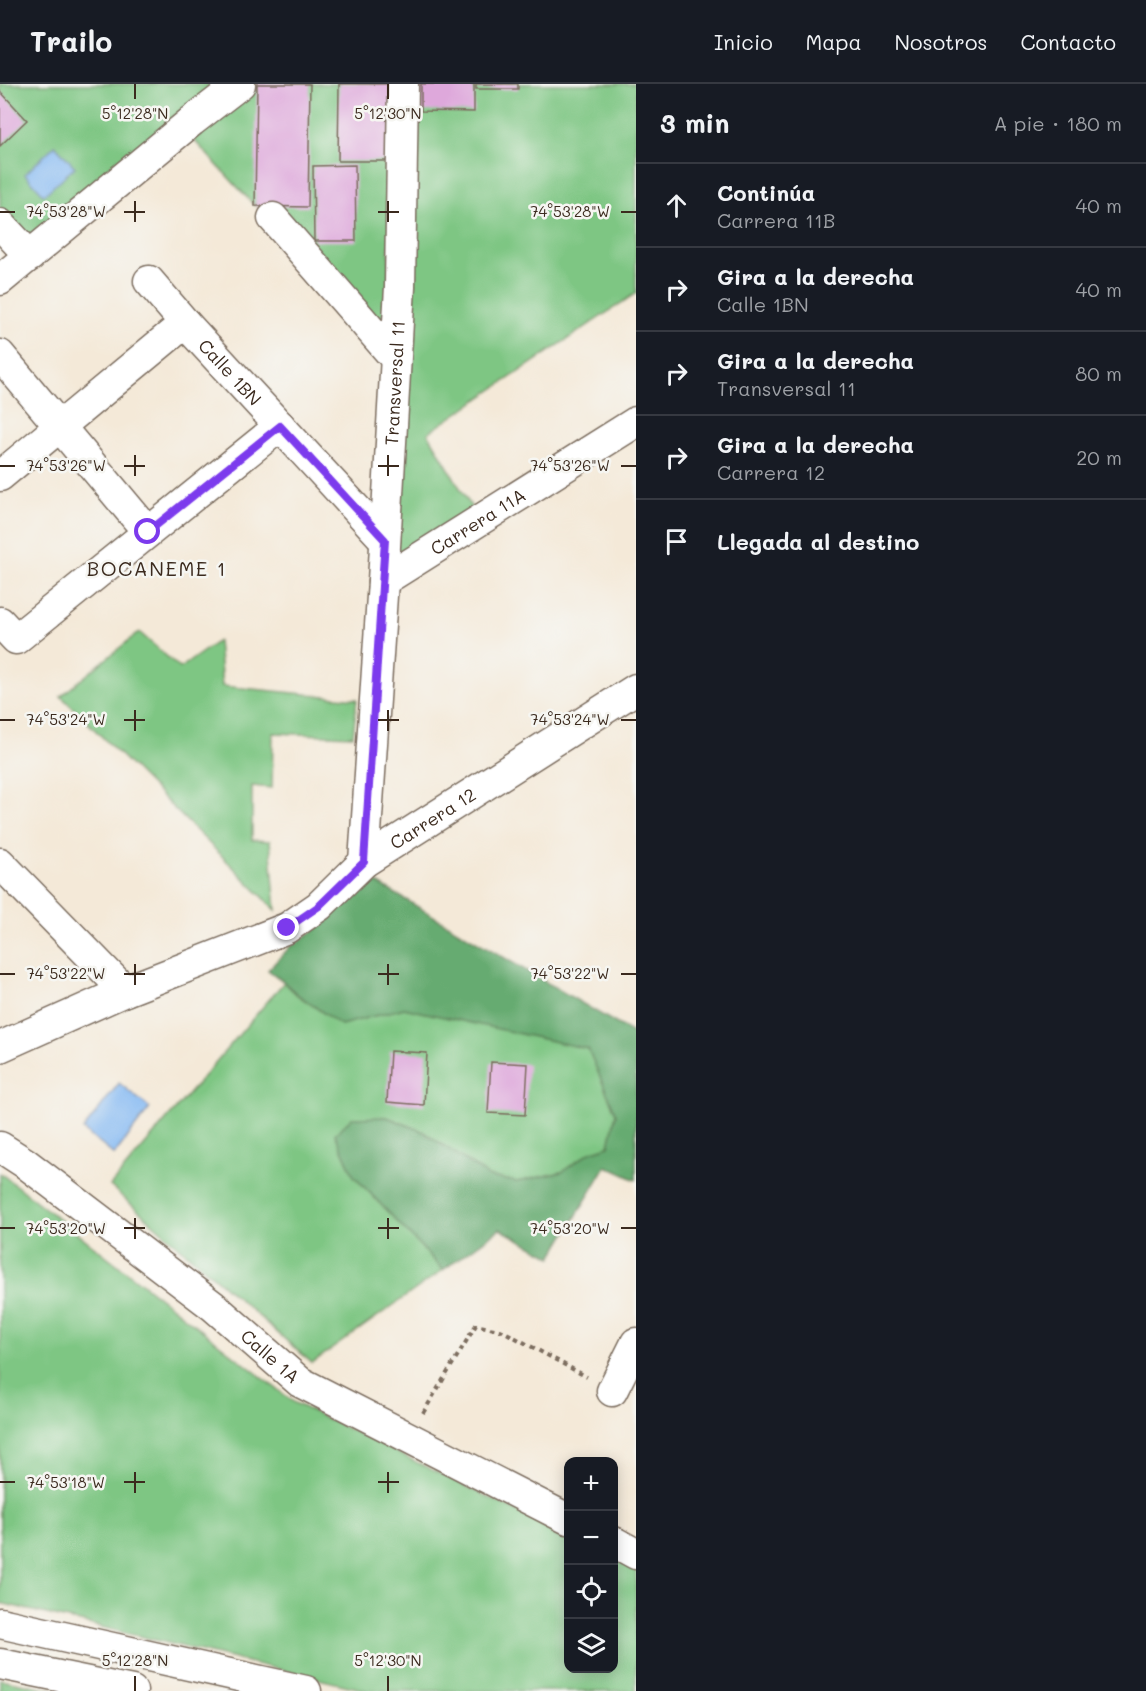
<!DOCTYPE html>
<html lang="es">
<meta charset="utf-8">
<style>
body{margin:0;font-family:Mali,sans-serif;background:#20242c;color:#f1f3f6}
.controls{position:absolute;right:18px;bottom:18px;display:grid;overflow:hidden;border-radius:12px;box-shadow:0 3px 15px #0003}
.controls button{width:54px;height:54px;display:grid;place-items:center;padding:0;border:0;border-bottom:2px solid #363941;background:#171b24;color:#f1f3f6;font:30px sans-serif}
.stop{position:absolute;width:18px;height:18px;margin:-14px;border:4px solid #7c3aed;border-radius:50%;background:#fff}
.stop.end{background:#7c3aed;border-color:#fff;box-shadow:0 2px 6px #0008}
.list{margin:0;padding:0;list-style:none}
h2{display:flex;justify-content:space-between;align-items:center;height:78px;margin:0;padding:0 24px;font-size:26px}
h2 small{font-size:20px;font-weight:400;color:#9ea1a6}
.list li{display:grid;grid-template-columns:39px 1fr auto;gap:18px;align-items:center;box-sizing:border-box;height:84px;padding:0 24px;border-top:2px solid #363941}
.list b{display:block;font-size:22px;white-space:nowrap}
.list p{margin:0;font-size:20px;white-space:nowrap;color:#9ea1a6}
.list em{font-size:20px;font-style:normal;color:#9ea1a6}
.icon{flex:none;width:33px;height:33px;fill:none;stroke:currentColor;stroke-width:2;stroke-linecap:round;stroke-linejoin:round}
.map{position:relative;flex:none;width:636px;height:1607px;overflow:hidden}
header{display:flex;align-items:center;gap:36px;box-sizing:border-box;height:84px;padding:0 30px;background:#171b24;border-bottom:2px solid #363941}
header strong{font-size:28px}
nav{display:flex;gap:33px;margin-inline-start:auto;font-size:21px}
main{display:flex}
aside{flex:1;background:#171b24}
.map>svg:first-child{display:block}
</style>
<header>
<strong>Trailo</strong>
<nav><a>Inicio</a><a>Mapa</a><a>Nosotros</a><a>Contacto</a></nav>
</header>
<main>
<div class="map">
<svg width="636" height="1607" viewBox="0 0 636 1607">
<rect width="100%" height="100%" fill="#f6f6f2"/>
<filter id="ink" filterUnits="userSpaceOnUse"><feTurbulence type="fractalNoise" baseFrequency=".0167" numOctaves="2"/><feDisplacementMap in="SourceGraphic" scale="12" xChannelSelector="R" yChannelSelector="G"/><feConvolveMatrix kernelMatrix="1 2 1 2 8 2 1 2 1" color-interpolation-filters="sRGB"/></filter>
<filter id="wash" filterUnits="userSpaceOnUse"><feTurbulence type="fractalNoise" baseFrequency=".008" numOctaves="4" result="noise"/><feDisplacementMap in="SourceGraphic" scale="24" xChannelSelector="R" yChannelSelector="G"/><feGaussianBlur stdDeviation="1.35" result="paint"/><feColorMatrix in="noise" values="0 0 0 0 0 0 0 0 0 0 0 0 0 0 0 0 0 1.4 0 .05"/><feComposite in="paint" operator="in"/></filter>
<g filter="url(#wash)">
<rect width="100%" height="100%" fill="#f4e9d8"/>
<path fill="#7ec683" stroke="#5c7850" stroke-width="1.5" d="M0 0H226L26 156 0 127Z
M255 0H392L388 249 278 122H255L192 54Z
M421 0H636V209L428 349 473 426 395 474Z
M139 548 180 584 218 557 222 602 357 615 353 652 273 649 272 704 252 702V756L270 757 276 826 61 612Z
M284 898 297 911 341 941 404 924 588 964 616 1029 609 1062 586 1071 562 1088 517 1098 490 1093 422 1047 387 1033 352 1035 335 1050 354 1092 443 1186 312 1279 110 1102Z
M0 1089 295 1319 568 1452V1584H614V1474L636 1484V1607H369L0 1519Z
M0 1595 60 1607H0Z"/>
<path fill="#66ab71" stroke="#506a48" stroke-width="1.5" d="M367 793 636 951V1096L606 1082 552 1173 500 1145 443 1186 354 1092 335 1050 352 1034 387 1033 422 1047 490 1093 517 1098 562 1088 590 1068 609 1062 616 1030 588 965 404 924 341 941 297 910 284 898 268 886 291 862 325 839Z"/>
<path fill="#85b9f3" stroke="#607288" stroke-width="1.5" d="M55 61 75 83 44 111 25 90Z
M119 999 150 1024 114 1071 83 1046Z"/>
<g id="blocks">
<path fill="#dea8db" d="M257 0H310L308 123 255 122Z
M339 0H392L391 77H338Z
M421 0H474V28L421 27Z
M476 0H518V5H476Z
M0 7 27 36 0 62Z
M355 81 356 157H314L313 82Z
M390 967 427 969 424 1021 387 1018Z
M491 978 528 980 525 1031 488 1029Z"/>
</g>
</g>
<g filter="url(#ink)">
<use href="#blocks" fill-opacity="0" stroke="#7c6d5f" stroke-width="1.5"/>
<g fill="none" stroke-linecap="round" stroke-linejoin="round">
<g stroke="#7c6d5f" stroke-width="33">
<g id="minor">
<path d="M273 134 395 274"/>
<path d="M0 140 30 172"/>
<path d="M0 196 192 37 240 0"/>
<path id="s1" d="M149 197 185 239 385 456"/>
<path d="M0 271 148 448"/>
<path d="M0 392 185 239"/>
<path id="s2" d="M383 497 636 338"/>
<path d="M0 538 16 555 280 342"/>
<path id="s3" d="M364 778 383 497 400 203 403 0"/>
<path d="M0 779 125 907"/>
<path id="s4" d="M0 963 125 907 287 844 319 822 364 778 636 605"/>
<path id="s5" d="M0 1063 25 1079 213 1222 300 1298 568 1435"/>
<path d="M612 1307 636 1259"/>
<path d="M614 1458 636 1470"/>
<path d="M0 1539 306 1607"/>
<path d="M0 1580 132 1607"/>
</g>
</g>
<path stroke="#7c6d5f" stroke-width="4" stroke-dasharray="4.5 4.5" stroke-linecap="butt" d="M423 1329 476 1241 503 1247 587 1293"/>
<use href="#minor" stroke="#fff" stroke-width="30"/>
</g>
</g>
<g fill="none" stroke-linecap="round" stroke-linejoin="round" filter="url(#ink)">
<path stroke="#7c3aed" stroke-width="8" d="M148 448 280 342 385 456 364 778 319 822 287 844"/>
</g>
<path fill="none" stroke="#3b2a1e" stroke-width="2" d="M135 0V15M388 0V15M135 117V138M388 117V138M0 128H15M124 128H145M378 128H399M621 128H636M135 371V392M388 371V392M0 382H15M124 382H145M378 382H399M621 382H636M135 626V647M388 626V647M0 636H15M124 636H145M378 636H399M621 636H636M135 880V901M388 880V901M0 890H15M124 890H145M378 890H399M621 890H636M135 1134V1155M388 1134V1155M0 1144H15M124 1144H145M378 1144H399M621 1144H636M135 1388V1409M388 1388V1409M0 1398H15M124 1398H145M378 1398H399M135 1592V1607M388 1592V1607"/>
<g text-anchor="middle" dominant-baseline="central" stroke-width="5" stroke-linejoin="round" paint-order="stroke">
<g font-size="18" fill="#3b2a1e" stroke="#f6f6f2">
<text stroke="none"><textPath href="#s1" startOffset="122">Calle 1BN</textPath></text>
<text stroke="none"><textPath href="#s3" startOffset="480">Transversal 11</textPath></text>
<text stroke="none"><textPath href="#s2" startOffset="112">Carrera 11A</textPath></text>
<text stroke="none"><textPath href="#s4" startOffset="494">Carrera 12</textPath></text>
<text stroke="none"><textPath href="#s5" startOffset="342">Calle 1A</textPath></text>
</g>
<g font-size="20" letter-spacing="1.5" fill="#3b2a1e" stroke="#f6f6f2">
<text x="157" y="484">BOCANEME 1</text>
</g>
</g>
<g font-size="15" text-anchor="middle" fill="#3b2a1e" stroke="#f6f6f2" stroke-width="5" stroke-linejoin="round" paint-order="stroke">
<text x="135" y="35">5°12'28"N</text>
<text x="388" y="35">5°12'30"N</text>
<text x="570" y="133">74°53'28"W</text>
<text x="66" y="133">74°53'28"W</text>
<text x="570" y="387">74°53'26"W</text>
<text x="66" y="387">74°53'26"W</text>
<text x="66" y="641">74°53'24"W</text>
<text x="570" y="641">74°53'24"W</text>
<text x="570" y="895">74°53'22"W</text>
<text x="66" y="895">74°53'22"W</text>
<text x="66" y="1150">74°53'20"W</text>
<text x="570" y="1150">74°53'20"W</text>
<text x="66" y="1404">74°53'18"W</text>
<text x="135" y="1582">5°12'28"N</text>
<text x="388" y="1582">5°12'30"N</text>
</g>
</svg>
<div class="controls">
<button>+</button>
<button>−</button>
<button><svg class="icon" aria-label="locate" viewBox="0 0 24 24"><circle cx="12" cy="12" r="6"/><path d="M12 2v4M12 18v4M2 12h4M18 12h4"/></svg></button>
<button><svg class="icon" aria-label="layers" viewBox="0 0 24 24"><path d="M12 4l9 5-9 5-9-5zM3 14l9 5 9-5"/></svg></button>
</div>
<div class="stop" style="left:148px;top:448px"></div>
<div class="stop end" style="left:287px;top:844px"></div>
</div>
<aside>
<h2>3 min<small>A pie · 180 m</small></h2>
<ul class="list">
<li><svg class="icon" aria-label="ahead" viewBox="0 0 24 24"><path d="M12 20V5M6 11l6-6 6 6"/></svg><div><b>Continúa</b><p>Carrera 11B</p></div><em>40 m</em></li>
<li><svg class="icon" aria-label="right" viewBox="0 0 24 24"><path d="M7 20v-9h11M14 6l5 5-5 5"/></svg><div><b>Gira a la derecha</b><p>Calle 1BN</p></div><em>40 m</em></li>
<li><svg class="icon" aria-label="right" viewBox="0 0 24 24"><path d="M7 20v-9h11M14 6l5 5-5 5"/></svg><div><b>Gira a la derecha</b><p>Transversal 11</p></div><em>80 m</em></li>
<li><svg class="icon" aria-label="right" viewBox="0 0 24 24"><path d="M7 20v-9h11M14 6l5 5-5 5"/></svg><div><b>Gira a la derecha</b><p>Carrera 12</p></div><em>20 m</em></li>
<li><svg class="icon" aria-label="arrive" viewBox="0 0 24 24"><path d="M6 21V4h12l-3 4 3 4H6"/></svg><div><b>Llegada al destino</b></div></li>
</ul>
</aside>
</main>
